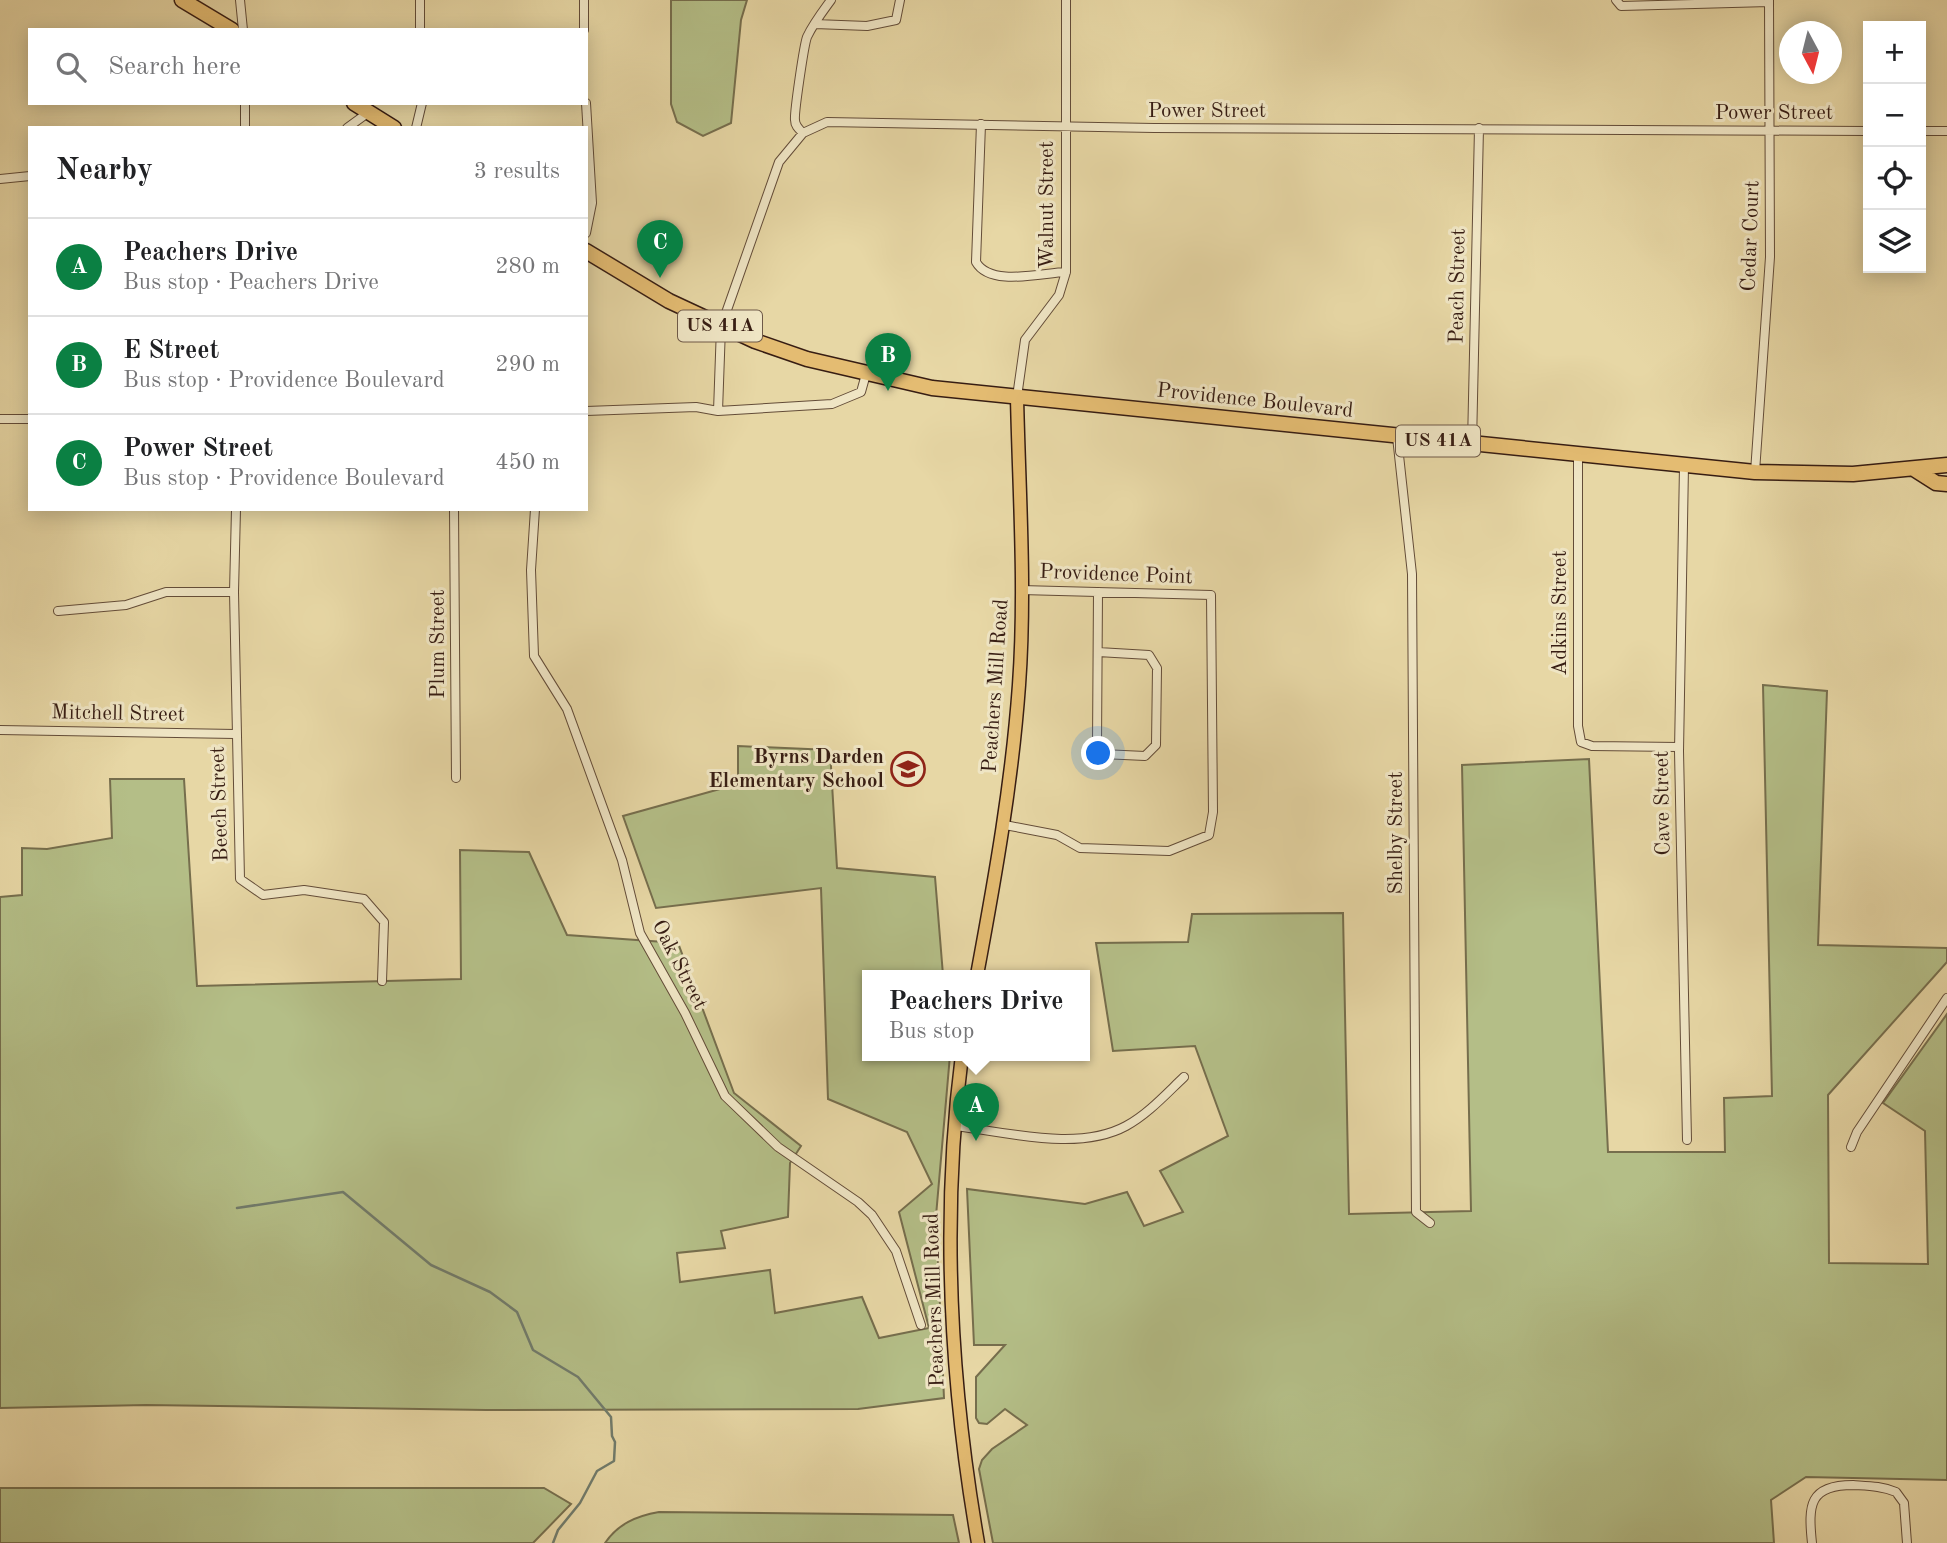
<!DOCTYPE html>
<meta charset="utf-8">
<style>
body{margin:0;font-family:"Old Standard TT",serif;background:#f2f2f2;color:#202124}
.controls{position:absolute;right:21px;top:21px;display:grid;overflow:hidden;border-radius:0px;box-shadow:0 4px 18px #0003}
.controls button{width:63px;height:63px;display:grid;place-items:center;padding:0;border:0;border-bottom:2px solid #e0e0e0;background:#fff;color:#202124;font:35px sans-serif}
.compass{position:absolute;left:1779px;top:21px;width:63px;height:63px;border-radius:50%;background:#fff;box-shadow:0 4px 18px #0003;rotate:173deg}
.you{position:absolute;left:1099px;top:754px;width:24px;height:24px;margin:-18px;border:5px solid #fff;border-radius:50%;background:#1a73e8;box-shadow:0 0 0 10px #1a73e833}
.badge{display:grid;place-items:center;width:46px;height:46px;border-radius:50%;background:#0b8043;color:#fff;font-size:23px;font-weight:700}
.pin{position:absolute;translate:-50% -58px;filter:drop-shadow(0 2px 4px #0008)}
.pin::after{content:'';position:absolute;top:37px;width:24px;height:21px;background:inherit;clip-path:polygon(0 0,100% 0,50% 100%)}
.popup{position:absolute;left:862px;top:970px;width:228px;height:91px;box-sizing:border-box;display:grid;place-content:center;border-radius:0px;background:#fff;filter:drop-shadow(0 2px 5px #0005);font-size:23px;white-space:nowrap;color:#757577}
.popup b{font-size:26px;color:#202124}
.popup::after{content:'';position:absolute;left:50%;top:100%;margin-left:-14px;border:14px solid transparent;border-top-color:#fff}
.list{margin:0;padding:0;list-style:none}
h2{display:flex;justify-content:space-between;align-items:center;height:91px;margin:0;padding:0 28px;font-size:30px}
h2 small{font-size:23px;font-weight:400;color:#757577}
.list li{display:grid;grid-template-columns:46px 1fr auto;gap:21px;align-items:center;box-sizing:border-box;height:98px;padding:0 28px;border-top:2px solid #e0e0e0}
.list b{display:block;font-size:26px;white-space:nowrap}
.list p{margin:0;font-size:23px;white-space:nowrap;color:#757577}
.list em{font-size:23px;font-style:normal;color:#757577}
.icon{flex:none;width:38px;height:38px;fill:none;stroke:currentColor;stroke-width:2;stroke-linecap:round;stroke-linejoin:round}
.map{position:relative;flex:none;width:1947px;height:1543px;overflow:hidden}
.search{position:absolute;background:#fff;box-shadow:0 4px 18px #0003;left:28px;top:28px;width:560px;height:77px;display:flex;align-items:center;gap:18px;box-sizing:border-box;padding:0 24px;border-radius:0px;color:#757577;font-size:26px}
.panel{position:absolute;background:#fff;box-shadow:0 4px 18px #0003;left:28px;top:126px;width:560px;height:385px;border-radius:0px}
.map>svg:first-child{display:block}
</style>
<div class="map">
<svg width="1947" height="1543" viewBox="0 0 1947 1543">
<rect width="100%" height="100%" fill="#e7d7a5"/>
<filter id="stains"><feTurbulence type="fractalNoise" baseFrequency=".00286" numOctaves="4"/><feColorMatrix values="0 0 0 0 .2 0 0 0 0 .09 0 0 0 0 .02 0 0 0 .5 -.17"/></filter>
<radialGradient id="worn" r=".72"><stop offset=".6" stop-color="#630" stop-opacity="0"/><stop offset="1" stop-color="#630" stop-opacity=".3"/></radialGradient>
<path fill="#b4be87" stroke="#766e4d" stroke-width="2" d="M671 0H747L741 20 731 123 703 136 677 122 671 104Z
M1763 685 1827 691 1818 945 1947 948V962L1828 1095 1829 1263 1928 1264 1925 1131 1883 1103 1947 1014V1480L1806 1477 1771 1500 1774 1543H993L979 1469 982 1460 992 1449 1027 1425 1005 1409 987 1424 979 1423 976 1418V1377L1005 1345H974L967 1189 1085 1204 1127 1192 1144 1226 1183 1212 1160 1171 1228 1136 1195 1046 1113 1051 1096 943 1188 942 1192 914 1343 913 1349 1214 1471 1211 1462 765 1589 759 1608 1152H1725L1724 1098 1772 1096Z
M738 746 830 750 837 868 935 877 943 975H867V1055H950L936 1216 944 1398 858 1409 486 1410 146 1405 0 1408V897L22 895V848L47 849 112 838 110 779H184L197 986 461 979 460 850 529 852 567 935 678 943 734 1093 801 1146 790 1163 788 1217 721 1231 725 1248 677 1253 680 1282 770 1270 775 1313 862 1297 879 1338 929 1328 899 1212 932 1184 907 1132 828 1099 821 888 656 908 623 816 738 784Z
M0 1488H544L571 1504 533 1543H0Z
M659 1512 953 1515 959 1543H605C618 1524 636 1516 659 1512Z"/>
<g fill="none" stroke-linecap="round" stroke-linejoin="round">
<path stroke="#717b6b" stroke-width="2.5" d="M237 1208 343 1192 431 1265 490 1292 517 1312 533 1350 578 1377 611 1417 612 1436 615 1442 614 1461 597 1471 580 1503 558 1530 553 1543"/>
<g stroke="#634c38" stroke-width="10">
<path id="street" d="M240 0 243 30
M420 0V30
M584 0V30
M1616 0 1621 6 1769 2
M815 24 867 26 896 20 900 0
M586 103 592 203 586 233
M981 124 976 262C990 287 1041 273 1066 272
M245 128V103
M347 128 369 112
M416 128 422 103
M1921 131H1947
M803 133C799 129 795 126 795 120 794 113 804 45 807 37 813 24 823 11 831 0
M0 179 30 176
M1017 397 1025 340 1059 295 1066 272V0
M586 411 696 407 718 411 832 404 861 392 866 374
M718 411 721 327 779 162 803 133 827 122 1154 128 1868 131
M0 419H30
M1397 437 1412 574 1416 1212 1430 1223
M1472 444 1479 128
M1578 454V726L1581 742 1592 746 1679 747
M1684 466 1679 751 1687 1140
M1755 472 1770 257 1769 0
M236 509 234 592 240 879 263 895 304 890 364 899 384 922 382 981
M454 509 456 778
M535 509 531 570 534 656 567 709 622 860 640 933 685 1013 725 1096 778 1147 858 1202 872 1215 896 1251 921 1325
M58 611 126 605 166 592H234
M1098 652 1149 655 1157 668 1156 745 1145 756 1102 754 1097 744 1098 592
M0 730 235 734
M1005 825 1057 835 1080 848 1169 851 1209 835 1213 812 1211 595 1021 590
M955 1126C1008 1132 1078 1152 1126 1126 1148 1114 1166 1094 1184 1077
M1851 1147 1857 1132 1947 998
M1812 1543C1808 1505 1809 1485 1853 1485 1868 1486 1882 1486 1896 1492L1904 1503 1907 1543"/>
</g>
<g stroke="#371d13" stroke-width="15">
<path id="primary" d="M977 975C995 878 1012 783 1019 685 1026 589 1019 492 1017 397
M962 1055C941 1217 950 1382 978 1543"/>
</g>
<g stroke="#371d13" stroke-width="17">
<path id="highway" d="M182 0 232 30
M354 103 394 128
M586 251 669 301 755 341 807 359 932 388 1755 472 1853 474 1947 465
M1914 469 1936 483 1947 484"/>
</g>
<use href="#street" stroke="#efe5c4" stroke-width="8"/>
<use href="#primary" stroke="#e4bc72" stroke-width="12"/>
<use href="#highway" stroke="#e4bc72" stroke-width="14"/>
</g>
<defs>
<g id="school-ring" transform="scale(1.75)"><circle r="9.5" fill="#efe5c4" stroke="#8f2418" stroke-width="1.5"/><path d="M0-5L7-2L0 1L-7-2ZM-4 1L0 2.5L4 1V4Q0 6-4 4Z" fill="#8f2418"/></g>
</defs>
<g fill-rule="evenodd">
<use href="#school-ring" x="908" y="769"/>
</g>
<g text-anchor="middle" dominant-baseline="central" stroke-width="6" stroke-linejoin="round" paint-order="stroke">
<g fill="#efe5c4" stroke="#6e5948" stroke-width="2">
<rect x="678" y="310.5" width="84" height="31" rx="5"/>
<rect x="1396" y="425.5" width="84" height="31" rx="5"/>
</g>
<g font-size="19" font-weight="bold" fill="#371d13">
<text x="720" y="326">US 41A</text>
<text x="1438" y="441">US 41A</text>
</g>
<g font-size="21" fill="#371d13" stroke="#efe5c4">
<text x="1207" y="111">Power Street</text>
<text x="1774" y="113">Power Street</text>
<text transform="translate(1047 205) rotate(-90)">Walnut Street</text>
<text transform="translate(1751 236) rotate(-88)">Cedar Court</text>
<text transform="translate(1458 286) rotate(-89)">Peach Street</text>
<text transform="translate(1255 401) rotate(6)">Providence Boulevard</text>
<text transform="translate(1116 575) rotate(2)">Providence Point</text>
<text transform="translate(1560 613) rotate(-90)">Adkins Street</text>
<text transform="translate(438 644) rotate(-90)">Plum Street</text>
<text transform="translate(996 686) rotate(-86)">Peachers Mill Road</text>
<text transform="translate(118 714) rotate(1)">Mitchell Street</text>
<text transform="translate(1663 803) rotate(-91)">Cave Street</text>
<text transform="translate(220 804) rotate(-92)">Beech Street</text>
<text transform="translate(1396 833) rotate(-90)">Shelby Street</text>
<text transform="translate(679 965) rotate(63)">Oak Street</text>
<text transform="translate(935 1300) rotate(-92)">Peachers Mill Road</text>
</g>
<g font-size="21" font-weight="bold" fill="#371d13" stroke="#efe5c4" text-anchor="end">
<text x="884" y="757">Byrns Darden<tspan x="884" dy="24">Elementary School</tspan></text>
</g>
</g>
<rect width="100%" height="100%" filter="url(#stains)"/>
<rect width="100%" height="100%" fill="url(#worn)"/>
</svg>
<div class="controls">
<button>+</button>
<button>−</button>
<button><svg class="icon" aria-label="locate" viewBox="0 0 24 24"><circle cx="12" cy="12" r="6"/><path d="M12 2v4M12 18v4M2 12h4M18 12h4"/></svg></button>
<button><svg class="icon" aria-label="layers" viewBox="0 0 24 24"><path d="M12 4l9 5-9 5-9-5zM3 14l9 5 9-5"/></svg></button>
</div>
<svg class="compass" viewBox="-18 -18 36 36"><path d="M0-13l5 13h-10z" fill="#e53935"/><path d="M0 13l5-13h-10z" fill="#757577"/></svg>
<div class="you"></div>
<div class="pin badge" style="left:976px;top:1141px">A</div>
<div class="popup"><b>Peachers Drive</b>Bus stop</div>
<div class="pin badge" style="left:888px;top:391px">B</div>
<div class="pin badge" style="left:660px;top:278px">C</div>
<div class="search"><svg class="icon" aria-label="search" viewBox="0 0 24 24"><circle cx="10" cy="10" r="6"/><path d="M15 15l6 6"/></svg>Search here</div>
<section class="panel">
<h2>Nearby<small>3 results</small></h2>
<ul class="list">
<li><span class="badge">A</span><div><b>Peachers Drive</b><p>Bus stop · Peachers Drive</p></div><em>280 m</em></li>
<li><span class="badge">B</span><div><b>E Street</b><p>Bus stop · Providence Boulevard</p></div><em>290 m</em></li>
<li><span class="badge">C</span><div><b>Power Street</b><p>Bus stop · Providence Boulevard</p></div><em>450 m</em></li>
</ul>
</section>
</div>
